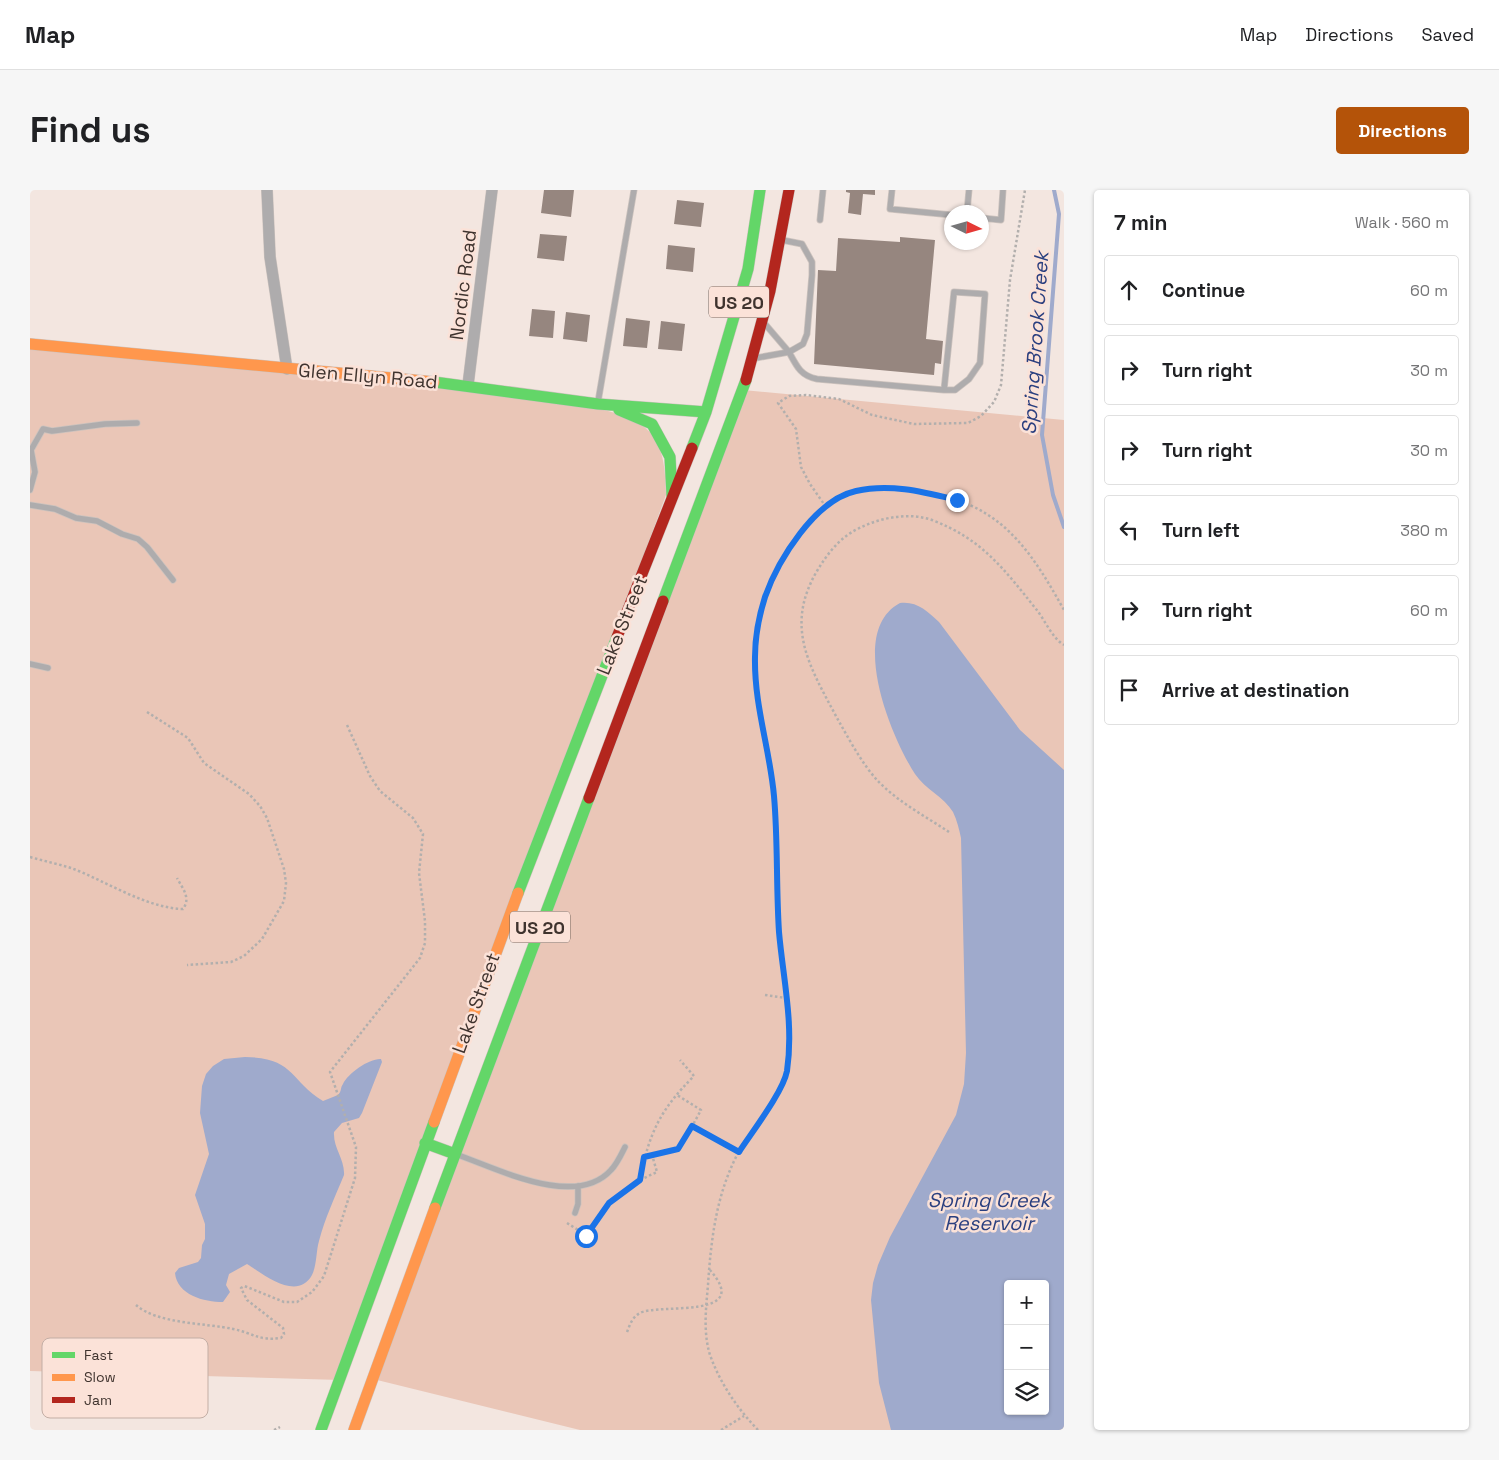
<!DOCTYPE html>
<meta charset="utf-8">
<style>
body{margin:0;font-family:"Space Grotesk",sans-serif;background:#f6f6f6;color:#202124}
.controls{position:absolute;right:15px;bottom:15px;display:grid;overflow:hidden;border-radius:5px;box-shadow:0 1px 4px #0004}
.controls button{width:45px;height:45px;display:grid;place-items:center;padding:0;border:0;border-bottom:1px solid #e0e0e0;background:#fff;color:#202124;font:25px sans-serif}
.compass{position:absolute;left:914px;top:15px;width:45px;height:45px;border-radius:50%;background:#fff;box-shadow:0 1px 4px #0004;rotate:95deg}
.stop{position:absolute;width:15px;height:15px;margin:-11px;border:4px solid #1a73e8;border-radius:50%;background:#fff}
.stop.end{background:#1a73e8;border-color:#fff;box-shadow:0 1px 5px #0008}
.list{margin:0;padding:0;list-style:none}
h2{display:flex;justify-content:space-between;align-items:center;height:65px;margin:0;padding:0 20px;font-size:21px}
h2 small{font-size:16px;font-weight:400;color:#757577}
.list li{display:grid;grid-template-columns:32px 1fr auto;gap:15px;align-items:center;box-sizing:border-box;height:70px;margin:0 10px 10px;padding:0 10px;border:1px solid #e0e0e0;border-radius:5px}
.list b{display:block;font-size:19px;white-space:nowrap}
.list em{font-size:16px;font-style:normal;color:#757577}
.icon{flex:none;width:28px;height:28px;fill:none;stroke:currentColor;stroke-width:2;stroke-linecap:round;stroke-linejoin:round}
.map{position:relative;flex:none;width:1034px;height:1240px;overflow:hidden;border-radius:5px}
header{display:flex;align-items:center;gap:30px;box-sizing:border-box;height:70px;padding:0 25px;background:#fff;border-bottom:1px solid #e0e0e0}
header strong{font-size:24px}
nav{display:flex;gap:28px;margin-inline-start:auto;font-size:18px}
.intro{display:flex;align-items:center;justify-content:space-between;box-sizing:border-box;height:120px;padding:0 30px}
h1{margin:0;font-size:35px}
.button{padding:12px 22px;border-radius:5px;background:#b45309;color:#fff;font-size:18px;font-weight:700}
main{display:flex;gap:30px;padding:0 30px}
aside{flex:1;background:#fff;border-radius:5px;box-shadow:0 1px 4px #0004}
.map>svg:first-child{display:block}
</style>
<header>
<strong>Map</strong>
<nav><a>Map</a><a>Directions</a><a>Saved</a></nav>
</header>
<div class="intro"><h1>Find us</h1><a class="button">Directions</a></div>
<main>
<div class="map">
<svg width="1034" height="1240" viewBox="0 0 1034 1240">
<rect width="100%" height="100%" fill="#f3e6e0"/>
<path fill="#eac6b7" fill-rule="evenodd" d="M0 159C165 175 332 185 496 209 530 214 584 215 613 236 635 252 635 281 636 305L310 1190 0 1181Z
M713 200 1034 230V1240H550L343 1189ZM978 1094H1015V1221H978Z"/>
<path fill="#9faacc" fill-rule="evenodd" d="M870 413C887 411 897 421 909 432L990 540 1034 580V1240H861L849 1193 841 1110 843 1093 848 1075 860 1047 926 925 934 894 936 863 931 648C929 639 927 630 923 622 914 607 895 599 885 584 861 547 817 441 870 413ZM978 1094H1015V1221H978Z
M215 867C265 868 258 889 293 911L308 905C312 901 310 898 313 894 318 883 340 868 351 869L352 872 332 923 329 928 312 933 304 942C303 958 315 969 314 985 305 1007 295 1028 289 1051 286 1061 287 1075 282 1085 267 1112 233 1084 217 1074L199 1084 196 1095 200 1102 193 1112C174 1112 147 1105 145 1083L149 1078 168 1072 171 1068 172 1055 175 1049V1034L165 1005 179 964 170 923 172 896 176 884 183 876 194 869Z"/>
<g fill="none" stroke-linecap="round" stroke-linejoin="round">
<path stroke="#9faacc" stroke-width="4" d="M1024 0 1029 24 1012 245 1023 305 1034 337"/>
</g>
<path fill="#96867f" d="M514 0H544L541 27 511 23Z
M816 0H845V5L833 4 831 25 818 23 820 3 816 2Z
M647 10 674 13 671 37 644 34Z
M510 44 537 46 534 71 507 68Z
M870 47 905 50 896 149 913 151 911 174 905 173 904 185 784 174 788 80 806 81 808 48 870 52Z
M638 55 665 58 663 82 636 79Z
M502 119 525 121 523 148 499 146Z
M536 122 560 125 557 152 533 149Z
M596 128 620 131 617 158 593 156Z
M631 131 655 134 652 161 628 159Z"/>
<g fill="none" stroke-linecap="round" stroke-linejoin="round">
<g stroke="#cdc3be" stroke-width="7">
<path id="lane" d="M862 0 860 19 922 25
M937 22 939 0
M952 28 971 30 973 0
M790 30 793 0
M752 50 772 54 782 72V85L777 144 773 154 759 162C767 177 771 186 787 189L914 200H925L939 189 950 173 955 104 924 102 914 200
M726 168 759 162 735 134
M568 212 604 0
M0 300 5 282 1 260 13 239 22 241 75 234 107 233
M0 315 25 319 46 328 67 331 92 344 108 349 117 357 143 390
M0 474 18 478
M428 965C468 979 546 1019 581 980 587 974 591 965 595 957
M545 1023 548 1014V996"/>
</g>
<g stroke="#cdc3be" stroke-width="12">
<path id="street" d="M237 0 240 67 257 179
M438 195 462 0"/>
</g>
<g stroke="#cdc3be" stroke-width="12">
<path id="fast" d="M404 192 568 214 676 222
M589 220 622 234 640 267 642 306
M662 258 676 222 718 79 730 0
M633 411 716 190
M488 703 587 447
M395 953 425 964
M405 1018 559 608
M291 1240 404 932"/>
</g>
<g stroke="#cdc3be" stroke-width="12">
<path id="slow" d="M0 154 404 192
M404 932 488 703
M324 1240 405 1018"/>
</g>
<g stroke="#cdc3be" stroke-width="12">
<path id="jam" d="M716 190 740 101 759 0
M587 447 662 258
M559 608 633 411"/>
</g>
<path stroke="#b2afad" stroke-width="2.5" stroke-dasharray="2.5 2.5" stroke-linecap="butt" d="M796 317 780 294 771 277 766 239 748 213 759 206 776 205 809 209 842 225 884 234 938 233 951 226 964 212 971 195 980 90 995 0
M117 522 158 548 174 573 219 604 230 616 237 628 254 679 256 693 254 711 232 749 214 766 201 772 157 775
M919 642C895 626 868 612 848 591 832 574 819 549 807 528 780 477 754 437 787 381 796 366 807 351 822 342 844 329 876 321 902 330 952 349 974 379 1006 419 1015 430 1022 448 1034 455
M0 667C14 671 28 674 41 678 76 691 116 718 153 719 161 708 153 699 147 688
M735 805 756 808
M662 936 709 962
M614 967 648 959 653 953 671 920 647 905
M610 990 627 982 622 965
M537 1033 556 1045 579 1013 610 990C619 943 630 920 664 886L650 870
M106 1115C127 1134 176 1133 203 1139 223 1143 228 1151 251 1148L254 1144 253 1138 217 1110 211 1098 214 1096 217 1097 254 1112H267L282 1102 294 1086 325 988 326 957 300 882 390 768 395 753V731L389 683 393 644 383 628 350 601 340 586 317 535
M597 1142C600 1135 602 1127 610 1123 629 1113 724 1130 680 1080
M244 1240 250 1237
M691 1240 714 1226
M728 1240C707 1218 690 1193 680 1165 673 1142 676 1118 678 1095 681 1050 686 1006 707 965 721 937 748 913 756 883 767 843 755 796 750 755 745 706 748 657 744 608 742 581 733 554 730 526 720 454 727 398 774 340 817 287 858 293 919 308 978 323 1006 370 1034 420"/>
<use href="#lane" stroke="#aeacad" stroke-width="5.5"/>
<use href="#street" stroke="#aeacad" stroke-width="11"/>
<use href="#fast" stroke="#63d668" stroke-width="11"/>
<use href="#slow" stroke="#ff974d" stroke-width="11"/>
<use href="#jam" stroke="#b3261e" stroke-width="11"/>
</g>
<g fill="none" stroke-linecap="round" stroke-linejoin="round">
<path stroke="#1a73e8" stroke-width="6" d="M556 1046 579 1013 610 990 614 967 648 959 662 936 709 962C722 942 753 902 757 881 764 834 753 788 749 742 746 696 748 651 744 606 740 560 724 515 725 467 725 447 729 426 735 407 748 370 785 310 826 301 860 293 894 302 927 310"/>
</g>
<g text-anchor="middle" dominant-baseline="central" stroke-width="5" stroke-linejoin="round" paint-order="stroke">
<g fill="#fbe2d8" stroke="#776861" stroke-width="1">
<rect x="679" y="96.5" width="60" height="31" rx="4"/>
<rect x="480" y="721.5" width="60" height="31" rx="4"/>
</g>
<g font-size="18" font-weight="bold" fill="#3f332e">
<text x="709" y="112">US 20</text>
<text x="510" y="737">US 20</text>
</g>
<g font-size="19" fill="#3f332e" stroke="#fbe2d8">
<text transform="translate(433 95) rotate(-83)">Nordic Road</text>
<text transform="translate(338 186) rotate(5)">Glen Ellyn Road</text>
<text transform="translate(592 435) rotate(-68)">Lake Street</text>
<text transform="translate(446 813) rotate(-70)">Lake Street</text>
</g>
<g font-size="20" font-style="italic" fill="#2a3f7f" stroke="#fbe2d8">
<text transform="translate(1005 153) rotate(-86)">Spring Brook Creek</text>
<text x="959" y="1010">Spring Creek<tspan x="959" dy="23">Reservoir</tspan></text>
</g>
</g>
<rect x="12" y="1148" width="166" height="80" rx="8" fill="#fbe2d8" stroke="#c3aea5" stroke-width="1"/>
<rect x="22" y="1162" width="23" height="6" fill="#63d668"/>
<rect x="22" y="1184" width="23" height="7" fill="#ff974d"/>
<rect x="22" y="1207" width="23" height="6" fill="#b3261e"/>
<g font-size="14" fill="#3f332e">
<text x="54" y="1170">Fast</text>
<text x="54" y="1192">Slow</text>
<text x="54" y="1215">Jam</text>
</g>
</svg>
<div class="controls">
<button>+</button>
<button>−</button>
<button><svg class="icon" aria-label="layers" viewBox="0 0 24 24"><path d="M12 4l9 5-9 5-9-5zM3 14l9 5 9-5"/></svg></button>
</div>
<svg class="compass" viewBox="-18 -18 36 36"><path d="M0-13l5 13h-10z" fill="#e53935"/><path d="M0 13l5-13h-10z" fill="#757577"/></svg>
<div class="stop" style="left:556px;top:1046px"></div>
<div class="stop end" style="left:927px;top:310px"></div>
</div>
<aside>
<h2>7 min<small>Walk · 560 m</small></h2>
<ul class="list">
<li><svg class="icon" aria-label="ahead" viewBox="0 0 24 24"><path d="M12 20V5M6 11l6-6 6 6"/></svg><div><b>Continue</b></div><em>60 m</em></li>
<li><svg class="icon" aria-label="right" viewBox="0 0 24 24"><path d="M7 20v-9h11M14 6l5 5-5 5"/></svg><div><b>Turn right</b></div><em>30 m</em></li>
<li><svg class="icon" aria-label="right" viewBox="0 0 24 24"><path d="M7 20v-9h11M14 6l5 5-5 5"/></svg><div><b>Turn right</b></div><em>30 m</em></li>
<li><svg class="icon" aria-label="left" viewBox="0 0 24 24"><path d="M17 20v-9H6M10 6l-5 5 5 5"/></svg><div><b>Turn left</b></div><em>380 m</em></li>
<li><svg class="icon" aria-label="right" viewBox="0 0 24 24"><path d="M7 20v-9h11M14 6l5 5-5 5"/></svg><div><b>Turn right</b></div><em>60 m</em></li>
<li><svg class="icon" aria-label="arrive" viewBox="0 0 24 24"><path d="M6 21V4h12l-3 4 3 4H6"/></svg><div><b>Arrive at destination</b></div></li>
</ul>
</aside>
</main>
